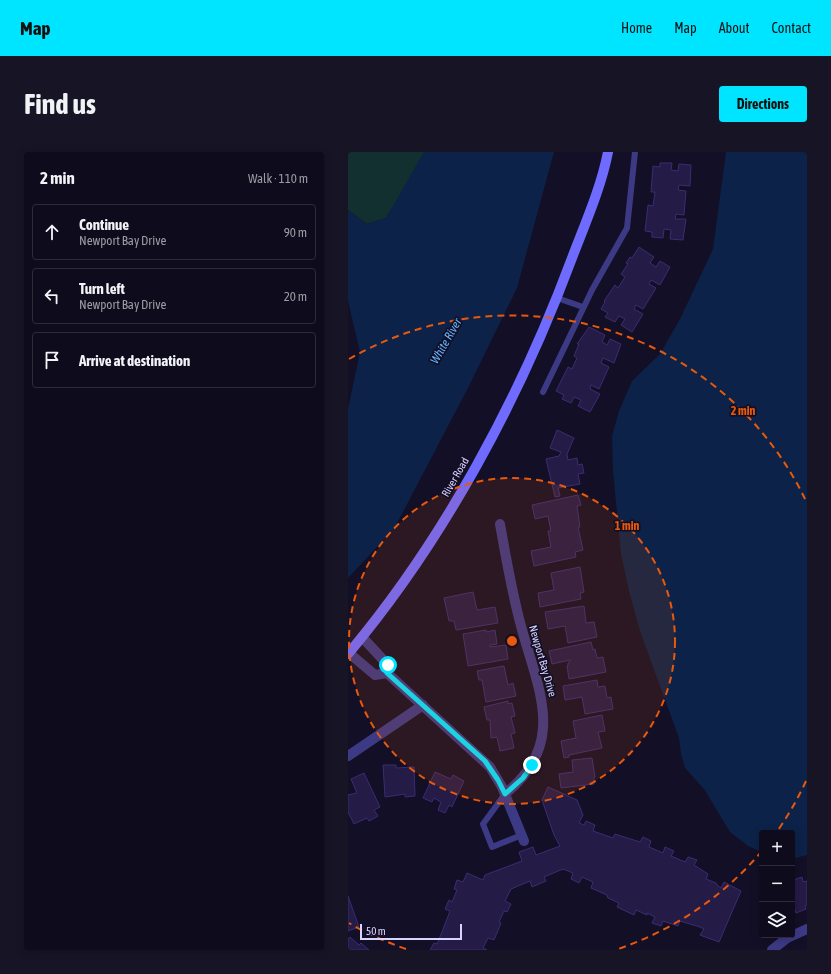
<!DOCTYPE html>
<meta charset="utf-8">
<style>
body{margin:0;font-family:"Asap Condensed",sans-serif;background:#171425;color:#f1f3f6}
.controls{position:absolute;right:12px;bottom:12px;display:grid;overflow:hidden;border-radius:4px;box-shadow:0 2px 10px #0003}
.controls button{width:36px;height:36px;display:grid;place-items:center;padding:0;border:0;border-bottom:1px solid #2e2b3b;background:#0e0b1c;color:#f1f3f6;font:20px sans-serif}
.scale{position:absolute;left:12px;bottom:10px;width:102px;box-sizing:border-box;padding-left:4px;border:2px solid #d9d4ff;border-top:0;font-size:11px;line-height:14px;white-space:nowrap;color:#d9d4ff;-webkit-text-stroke:3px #130f26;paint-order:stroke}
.stop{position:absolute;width:12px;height:12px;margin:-9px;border:3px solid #00e5ff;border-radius:50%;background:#fff}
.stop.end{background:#00e5ff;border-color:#fff;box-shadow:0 1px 4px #0008}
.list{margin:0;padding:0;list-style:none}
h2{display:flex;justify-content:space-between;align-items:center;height:52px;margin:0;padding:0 16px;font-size:17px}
h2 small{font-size:13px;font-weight:400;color:#9b9ba3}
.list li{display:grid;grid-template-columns:26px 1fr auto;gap:12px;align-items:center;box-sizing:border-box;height:56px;margin:0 8px 8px;padding:0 8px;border:1px solid #2e2b3b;border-radius:4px}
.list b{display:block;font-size:15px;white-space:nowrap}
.list p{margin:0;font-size:13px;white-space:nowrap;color:#9b9ba3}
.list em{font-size:13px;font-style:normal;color:#9b9ba3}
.icon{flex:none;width:22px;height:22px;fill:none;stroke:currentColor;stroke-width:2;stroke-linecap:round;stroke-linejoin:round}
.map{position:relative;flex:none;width:459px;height:798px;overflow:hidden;border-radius:4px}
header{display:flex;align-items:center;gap:24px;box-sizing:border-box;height:56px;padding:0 20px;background:#00e5ff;color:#111}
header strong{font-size:19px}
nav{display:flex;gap:22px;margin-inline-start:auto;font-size:14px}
.intro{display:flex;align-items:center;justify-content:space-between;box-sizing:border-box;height:96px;padding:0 24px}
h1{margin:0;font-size:28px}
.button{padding:10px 18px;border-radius:4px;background:#00e5ff;color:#111;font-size:14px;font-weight:700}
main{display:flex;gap:24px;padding:0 24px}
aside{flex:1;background:#0e0b1c;border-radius:4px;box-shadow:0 2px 10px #0003}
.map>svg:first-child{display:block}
</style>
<header>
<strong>Map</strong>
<nav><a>Home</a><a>Map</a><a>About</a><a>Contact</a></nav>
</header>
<div class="intro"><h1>Find us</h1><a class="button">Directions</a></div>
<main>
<aside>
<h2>2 min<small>Walk · 110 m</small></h2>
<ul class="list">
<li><svg class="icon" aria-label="ahead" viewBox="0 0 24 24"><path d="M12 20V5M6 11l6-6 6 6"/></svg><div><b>Continue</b><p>Newport Bay Drive</p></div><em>90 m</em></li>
<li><svg class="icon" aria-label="left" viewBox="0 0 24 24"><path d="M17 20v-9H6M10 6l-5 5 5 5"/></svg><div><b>Turn left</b><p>Newport Bay Drive</p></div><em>20 m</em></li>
<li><svg class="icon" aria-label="arrive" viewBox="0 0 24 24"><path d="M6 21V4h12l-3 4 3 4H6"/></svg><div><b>Arrive at destination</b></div></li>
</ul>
</aside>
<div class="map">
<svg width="459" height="798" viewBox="0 0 459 798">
<rect width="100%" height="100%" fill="#130f26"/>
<path fill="#12302f" d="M0 0H76L77 2 38 66 19 72 0 58Z"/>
<path fill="#0c2248" d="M76 0H206L169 136 121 234 46 377 0 426V257L12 200 0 149V58L19 72 38 66Z
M378 0H459V703L444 707V681H414V700L400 694 382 680 356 637 337 616 333 602 331 586 292 479 281 439 273 402 265 319 264 284 271 259 284 229 312 202 332 167 365 97Z"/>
<path fill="#241b47" stroke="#3b2d73" d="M312 11H324L323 18 330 19 331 12 343 13 342 34 331 33 330 38 338 39 336 63 328 62 327 67H338L335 88 322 87 323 78 316 77 315 86 304 85V80L297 79 300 53 305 54 307 40H303L305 14 312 15Z
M291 95 306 105 302 111 308 115 312 109 322 115 312 133 303 128 301 132 308 136 295 157 288 153 286 157 295 162 284 180 273 173 277 167 271 164 267 170 257 165 260 161 253 157 257 150 256 149 267 133 270 136 277 125 273 122 280 112 278 111 282 105 284 106Z
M241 175 257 183 254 190 259 193 262 187 273 192 266 211 255 206 253 211 261 215 251 237 243 233 242 237 252 242 242 260 230 254 233 248 226 245 223 251 214 247 216 243 208 239 220 215 224 217 229 206 226 204 231 192H229Z
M209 278 226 286 219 302 220 308 229 306 230 313 234 312 236 321 230 322 232 332 210 336 212 344 207 345 198 307 211 304 213 300 202 296Z
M230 343 233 353 229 354 232 375H230L235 398 227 400 228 405 186 414 183 399 203 395 200 379H203L200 364 187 367 184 353Z
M232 415 236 440 232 441 233 447 192 455 190 441 206 438 203 421Z
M125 440 129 458 147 455 150 471 108 478 106 469H101L96 446Z
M236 454 238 471 246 470 249 485 220 491 217 474 200 477 197 460Z
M138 478V480L147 478 149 492 142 493V495L158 493 160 507 120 514 115 482Z
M243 490 245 498 247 497 249 506 255 505 258 520 221 527 219 514H220V511L222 510V508L204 512 201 499Z
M156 514 160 533 165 531 168 544 138 550 134 528H131L129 519Z
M249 528 250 535 257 534 259 546 263 545 265 557 237 562 234 545 217 548 215 534Z
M160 549V552L164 551 167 564 163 565 167 581 163 582 166 596 152 599 149 585 143 586 142 568H139L136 555Z
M254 563 257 579 250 580 254 596 221 603V605L216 606 213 589 228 586 225 569Z
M244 606 247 625H246V632L213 636 211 622 225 620 224 608Z
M35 613H48V616L66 615 67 644 57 645V642L37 645Z
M87 620 103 627 105 623 116 629 104 655 101 653 97 661 90 658 93 650 86 646 84 650 75 646Z
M16 621 32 655 26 658 30 664 21 669 19 666 6 672 0 660V643L9 641 3 627Z
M200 635 229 648 235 663 231 671 236 673 238 669 247 673 245 679 265 686 267 682 292 690 295 685 303 689 301 695 315 701 317 695 326 699 323 704 337 710 340 705 349 708 346 713 360 722 358 727 368 731 370 734 373 736 376 730 393 739 371 790 352 783 356 777 352 775 332 769 330 774 315 769 313 774 304 771 307 765 299 761V763L288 758 286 763 269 755 271 751 260 746 259 743 243 736 245 730 234 725 231 731 223 727 225 721 215 717 196 725 198 729 184 735 182 729 163 737 157 749 163 752 159 760 156 759 151 770 153 771 146 788 140 786 135 796 139 798H82L86 791 89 792 94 780 102 759 97 757 101 748 104 750 109 738 106 737 109 728 115 730 119 721 135 728 137 723 174 709 171 700 185 695 188 703 212 694 206 683 194 648Z
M454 725 455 730 459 729V753L457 754 458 757 448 761 444 749V734H446L445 728Z
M0 744 11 775 0 779Z
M2 785 11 793 13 791 21 798H0V787Z"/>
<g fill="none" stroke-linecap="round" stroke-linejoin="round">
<path stroke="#3d3a85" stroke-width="6" d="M209 146 235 155
M195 240 244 138 279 76 287 0
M157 642 135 672 144 695 174 683"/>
<path stroke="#3d3a85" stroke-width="10" d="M152 372C158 406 164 441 173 474 190 538 220 591 157 642
M14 485 40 513 39 521
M1 501 27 523 39 521
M39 521 142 615 154 635 176 689
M0 604 75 553
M424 798 439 786 459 777"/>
<path stroke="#6f6bff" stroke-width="10" d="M0 502C96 388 172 246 224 106 237 72 253 36 260 0"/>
</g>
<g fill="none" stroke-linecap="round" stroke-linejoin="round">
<path stroke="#00e5ff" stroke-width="5" d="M40 513 39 521 137 609 150 628 157 642 175 626 184 613"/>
</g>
<circle cx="164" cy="489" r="163" fill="#e8590c" fill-opacity=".12"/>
<g fill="none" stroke="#e8590c" stroke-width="2" stroke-dasharray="7 5">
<circle cx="164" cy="489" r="163"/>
<path d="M458 629A326 326 0 0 1 428 681M414 699A326 326 0 0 1 270 797M58 797A326 326 0 0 1 1 771M1 207A326 326 0 0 1 458 349"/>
</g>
<g text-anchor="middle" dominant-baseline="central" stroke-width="3.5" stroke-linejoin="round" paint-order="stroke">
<g font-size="11" fill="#d9d4ff" stroke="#130f26">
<text transform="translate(107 325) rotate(-60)">River Road</text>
<text transform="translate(195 509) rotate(74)">Newport Bay Drive</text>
</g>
<g font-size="12" font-style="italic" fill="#62b6ff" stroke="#130f26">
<text transform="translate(98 189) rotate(-60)">White River</text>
</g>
</g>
<circle cx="164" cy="489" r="6" fill="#e8590c" stroke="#130f26" stroke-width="2"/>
<g font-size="12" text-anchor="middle" font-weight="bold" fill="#e8590c" stroke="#130f26" stroke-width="3.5" stroke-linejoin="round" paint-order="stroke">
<text x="395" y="263">2 min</text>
<text x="279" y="378">1 min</text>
</g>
</svg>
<div class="controls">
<button>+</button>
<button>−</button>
<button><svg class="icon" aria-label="layers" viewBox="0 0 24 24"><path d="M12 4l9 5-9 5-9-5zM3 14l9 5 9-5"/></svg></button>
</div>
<div class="scale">50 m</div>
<div class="stop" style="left:40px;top:513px"></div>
<div class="stop end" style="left:184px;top:613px"></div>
</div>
</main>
